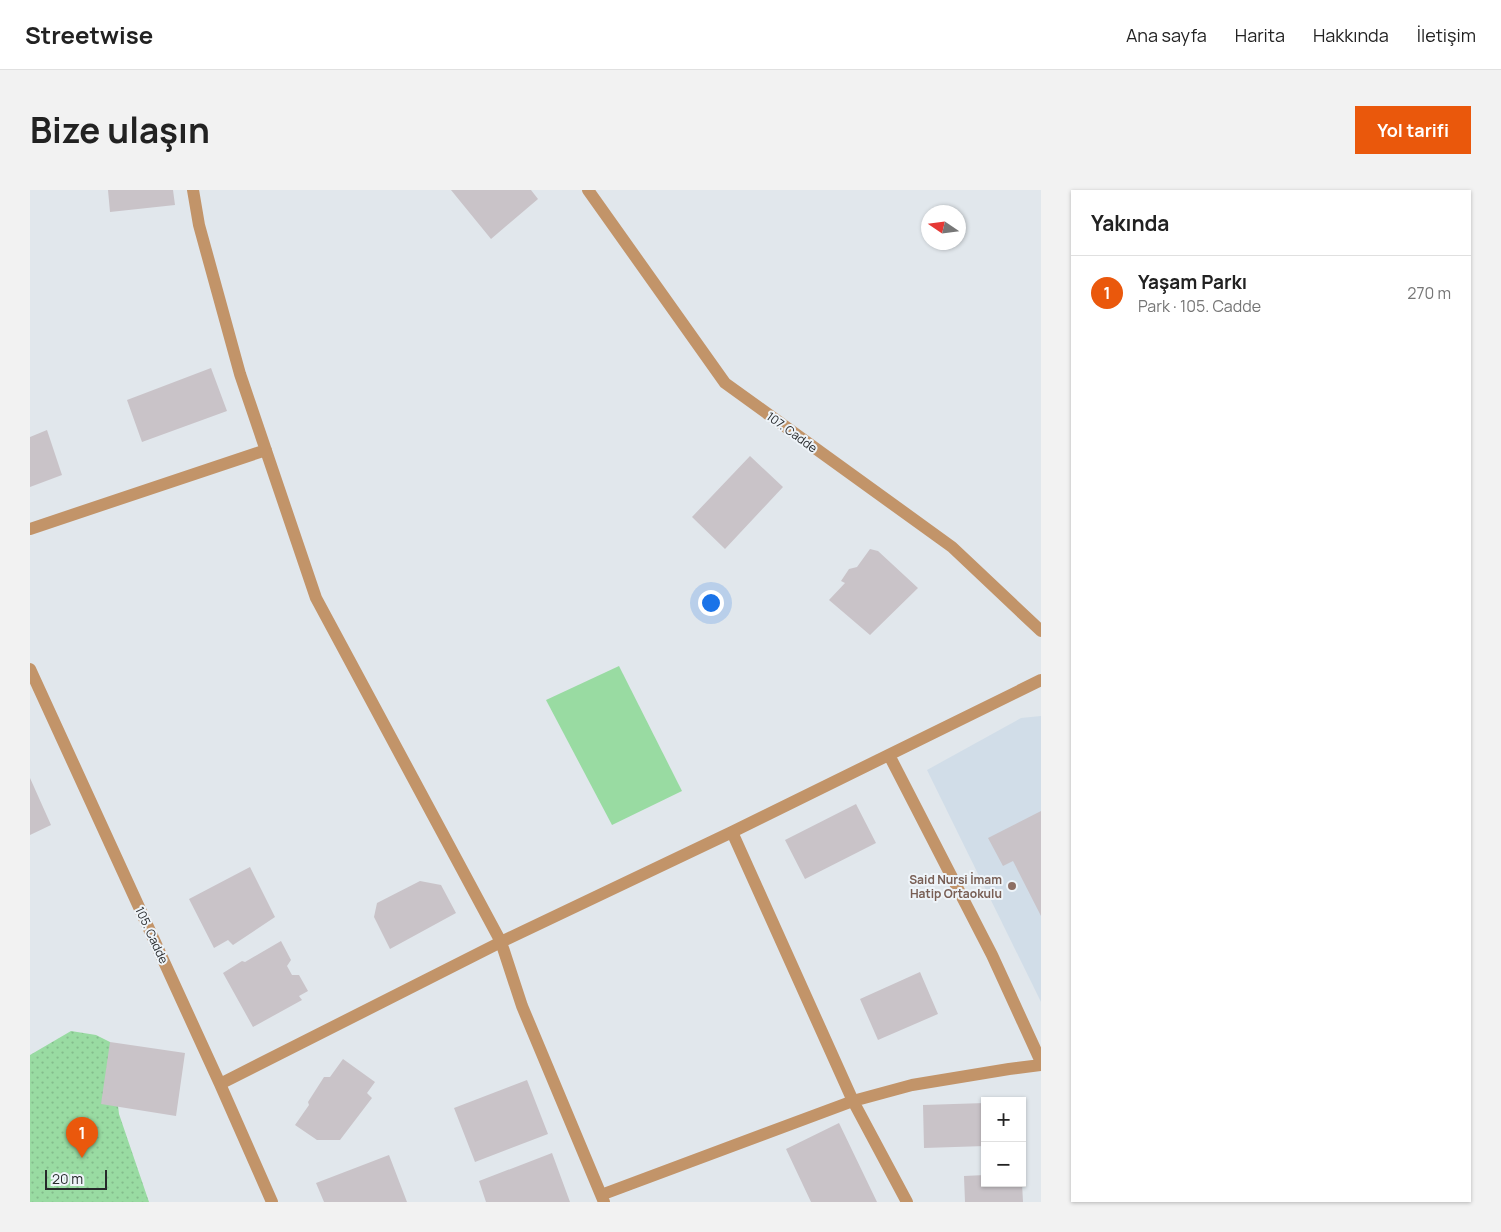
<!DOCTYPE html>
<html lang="tr">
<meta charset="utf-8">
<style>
body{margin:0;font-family:Manrope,sans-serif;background:#f2f2f2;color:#222}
.controls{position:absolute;right:15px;bottom:15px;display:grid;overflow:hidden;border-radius:0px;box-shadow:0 1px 4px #0004}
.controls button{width:45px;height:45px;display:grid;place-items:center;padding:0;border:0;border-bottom:1px solid #e0e0e0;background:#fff;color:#222;font:25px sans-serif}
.compass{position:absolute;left:891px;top:15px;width:45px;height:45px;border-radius:50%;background:#fff;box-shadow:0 1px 4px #0004;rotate:283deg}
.scale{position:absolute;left:15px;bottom:12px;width:62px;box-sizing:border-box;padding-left:5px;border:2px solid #27292b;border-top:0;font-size:14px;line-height:18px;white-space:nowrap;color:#27292b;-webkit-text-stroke:4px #eef4f9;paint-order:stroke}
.you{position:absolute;left:680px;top:412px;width:18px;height:18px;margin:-12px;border:4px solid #fff;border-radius:50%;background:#1a73e8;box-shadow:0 0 0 8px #1a73e833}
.badge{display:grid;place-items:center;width:32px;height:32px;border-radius:50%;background:#ea580c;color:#fff;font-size:16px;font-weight:700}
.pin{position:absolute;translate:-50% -41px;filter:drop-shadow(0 1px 2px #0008)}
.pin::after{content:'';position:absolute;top:26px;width:18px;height:15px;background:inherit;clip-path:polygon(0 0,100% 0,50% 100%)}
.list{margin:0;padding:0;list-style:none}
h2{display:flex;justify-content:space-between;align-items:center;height:65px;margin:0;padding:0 20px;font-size:21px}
h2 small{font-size:16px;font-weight:400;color:#767676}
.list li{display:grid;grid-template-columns:32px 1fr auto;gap:15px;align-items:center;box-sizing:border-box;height:75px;padding:0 20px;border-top:1px solid #e0e0e0}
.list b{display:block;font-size:19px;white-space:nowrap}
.list p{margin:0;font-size:16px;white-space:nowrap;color:#767676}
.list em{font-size:16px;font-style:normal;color:#767676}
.map{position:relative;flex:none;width:1011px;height:1012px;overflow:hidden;border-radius:0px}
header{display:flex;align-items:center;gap:30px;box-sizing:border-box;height:70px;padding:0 25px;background:#fff;border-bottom:1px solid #e0e0e0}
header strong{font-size:24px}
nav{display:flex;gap:28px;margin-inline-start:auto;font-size:18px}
.intro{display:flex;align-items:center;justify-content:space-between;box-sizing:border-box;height:120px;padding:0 30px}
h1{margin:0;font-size:35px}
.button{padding:12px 22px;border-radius:0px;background:#ea580c;color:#fff;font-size:18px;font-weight:700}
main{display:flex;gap:30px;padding:0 30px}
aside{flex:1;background:#fff;border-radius:0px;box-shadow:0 1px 4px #0004}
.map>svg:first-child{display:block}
</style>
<header>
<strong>Streetwise</strong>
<nav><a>Ana sayfa</a><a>Harita</a><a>Hakkında</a><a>İletişim</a></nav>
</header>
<div class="intro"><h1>Bize ulaşın</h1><a class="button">Yol tarifi</a></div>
<main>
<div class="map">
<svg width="1011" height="1012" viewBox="0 0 1011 1012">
<defs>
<pattern id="park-dots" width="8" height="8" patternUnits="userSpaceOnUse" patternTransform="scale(1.25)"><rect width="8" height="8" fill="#99dba2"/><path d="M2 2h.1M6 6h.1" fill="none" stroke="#84bc8c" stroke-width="1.8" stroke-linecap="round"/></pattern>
</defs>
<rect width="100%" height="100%" fill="#e1e7ec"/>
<path fill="#d1dde8" d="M1011 526V812L897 580 991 528Z"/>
<path fill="#99dba2" d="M589 476 652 601 582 635 516 510Z"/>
<path fill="url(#park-dots)" d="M41 841 66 845 80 852 89 924 119 1012H0V865Z"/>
<path fill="#c9c3c8" d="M78 0H143L145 15 80 22Z
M421 0H501L508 9 461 49Z
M181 178 197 221 112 252 97 210Z
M17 240 32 285 0 297V247Z
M720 266 753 297 695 359 662 327Z
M840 359 848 361 888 398 840 445 799 410 815 393 811 391 819 379 827 377Z
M0 588 21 635 0 645Z
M826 614 846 653 775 689 755 650Z
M1011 621V726L983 671 973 676 958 648Z
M220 677 245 727 203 755 198 750 184 758 159 709Z
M390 691 411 695 426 723 360 759 344 727 347 713Z
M251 751 261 770 257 776 262 785H269L278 801 269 806 272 810 223 837 193 783 212 771 215 772Z
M890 782 908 824 848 850 830 809Z
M80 852 155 863 146 926 71 914Z
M313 869 345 892 337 903 342 908 310 950H287L265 935 279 915 278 912 294 887H300Z
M497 890 518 944 445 972 424 918Z
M955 913V956L894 958 893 915Z
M809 933 847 1012H781L756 959Z
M522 963 540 1012H456L449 991Z
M359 965 377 1012H294L286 993Z
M955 985V993H992L993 1012H935L934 986Z"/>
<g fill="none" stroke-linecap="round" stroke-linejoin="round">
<path stroke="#c29469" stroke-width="12" d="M163 0 169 35 210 184 286 408 471 752 492 816 574 1012
M558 0 695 193 922 357 1011 441
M0 339 236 260
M0 479 190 894 242 1012
M859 565 962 765 1011 872
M702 642 823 911 877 1012
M190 894 471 752 702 642 1011 490
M571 1005 823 911 882 895 979 879 1011 875"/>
</g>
<circle fill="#8d6e63" stroke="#eef4f9" stroke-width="2" cx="982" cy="696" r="5"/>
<g text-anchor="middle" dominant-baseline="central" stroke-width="4" stroke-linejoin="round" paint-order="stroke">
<g font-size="12" fill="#27292b" stroke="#eef4f9">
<text transform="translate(762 242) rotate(36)">107. Cadde</text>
<text transform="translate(122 745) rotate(65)">105. Cadde</text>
</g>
<g font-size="12" font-weight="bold" fill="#785e54" stroke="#eef4f9" text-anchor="end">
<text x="972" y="689">Said Nursi İmam<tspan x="972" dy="14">Hatip Ortaokulu</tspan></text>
</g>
</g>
</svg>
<div class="controls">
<button>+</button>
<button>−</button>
</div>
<svg class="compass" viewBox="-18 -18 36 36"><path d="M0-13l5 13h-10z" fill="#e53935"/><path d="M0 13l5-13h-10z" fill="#767676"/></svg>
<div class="scale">20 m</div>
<div class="you"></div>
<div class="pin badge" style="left:52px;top:968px">1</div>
</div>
<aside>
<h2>Yakında<small></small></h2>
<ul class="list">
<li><span class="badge">1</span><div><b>Yaşam Parkı</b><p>Park · 105. Cadde</p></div><em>270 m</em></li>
</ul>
</aside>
</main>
